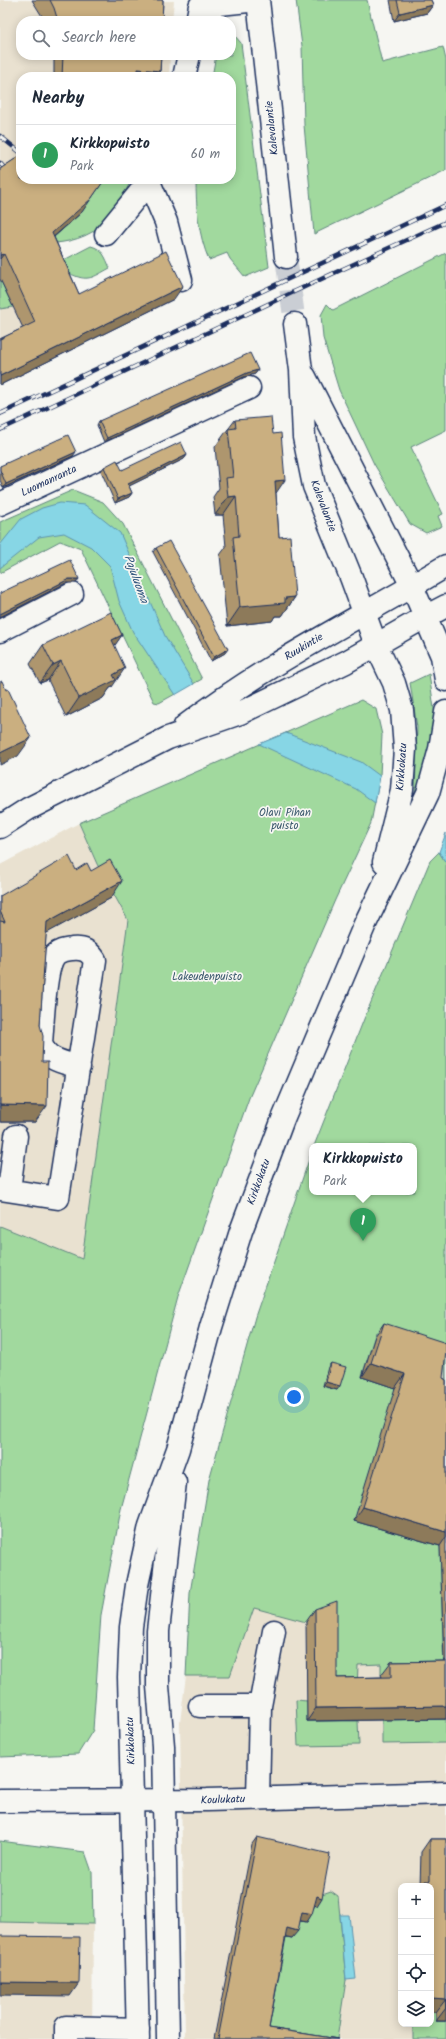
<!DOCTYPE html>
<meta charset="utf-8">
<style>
body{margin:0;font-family:Kalam,sans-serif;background:#f6f6f7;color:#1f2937}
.controls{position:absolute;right:12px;bottom:12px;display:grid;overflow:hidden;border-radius:8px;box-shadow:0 2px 10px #0003}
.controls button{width:36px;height:36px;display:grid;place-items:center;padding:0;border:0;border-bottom:1px solid #e0e1e3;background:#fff;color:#1f2937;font:20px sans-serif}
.you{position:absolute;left:294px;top:1397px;width:14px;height:14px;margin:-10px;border:3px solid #fff;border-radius:50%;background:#1a73e8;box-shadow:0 0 0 6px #1a73e833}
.badge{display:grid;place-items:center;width:26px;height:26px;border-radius:50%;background:#1f6fb2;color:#fff;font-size:13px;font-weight:700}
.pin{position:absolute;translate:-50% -33px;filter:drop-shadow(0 1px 2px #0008)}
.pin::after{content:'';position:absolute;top:21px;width:14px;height:12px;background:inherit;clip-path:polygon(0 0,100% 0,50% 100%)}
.popup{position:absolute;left:309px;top:1143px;width:108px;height:52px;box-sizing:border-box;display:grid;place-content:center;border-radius:8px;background:#fff;filter:drop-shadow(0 1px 3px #0005);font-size:13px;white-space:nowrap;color:#747a83}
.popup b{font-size:15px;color:#1f2937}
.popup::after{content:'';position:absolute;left:50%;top:100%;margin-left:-8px;border:8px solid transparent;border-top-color:#fff}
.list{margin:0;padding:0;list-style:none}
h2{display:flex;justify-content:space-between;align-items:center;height:52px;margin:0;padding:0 16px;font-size:17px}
h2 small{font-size:13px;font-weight:400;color:#747a83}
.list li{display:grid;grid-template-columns:26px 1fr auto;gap:12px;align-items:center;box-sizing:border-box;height:60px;padding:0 16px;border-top:1px solid #e0e1e3}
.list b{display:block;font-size:15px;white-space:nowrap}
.list p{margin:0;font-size:13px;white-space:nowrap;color:#747a83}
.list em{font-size:13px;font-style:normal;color:#747a83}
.icon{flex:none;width:22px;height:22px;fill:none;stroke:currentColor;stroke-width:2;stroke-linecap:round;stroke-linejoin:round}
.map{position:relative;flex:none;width:446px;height:2039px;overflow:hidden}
.search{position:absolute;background:#fff;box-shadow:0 2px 10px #0003;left:16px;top:16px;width:220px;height:44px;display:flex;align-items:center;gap:10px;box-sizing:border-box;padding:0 14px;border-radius:16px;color:#747a83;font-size:15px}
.panel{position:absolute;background:#fff;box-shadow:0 2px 10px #0003;left:16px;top:72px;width:220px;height:112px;border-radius:16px}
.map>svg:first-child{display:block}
</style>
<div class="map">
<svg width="446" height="2039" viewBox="0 0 446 2039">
<rect width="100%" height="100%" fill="#f6f6f2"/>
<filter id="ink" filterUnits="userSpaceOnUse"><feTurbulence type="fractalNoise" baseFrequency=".025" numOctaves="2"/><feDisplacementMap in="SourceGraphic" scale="8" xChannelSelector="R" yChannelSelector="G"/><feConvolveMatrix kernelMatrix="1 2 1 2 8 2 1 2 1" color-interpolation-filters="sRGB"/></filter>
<g filter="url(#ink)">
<path fill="#e9e1d0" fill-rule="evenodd" d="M0 0 174 1 172 21H21V55H170L169 77H21V179H122L47 256 70 308 0 348Z
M79 823 97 864 128 920 82 1259 0 1226V865Z
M430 861 446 864V2039H185L180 1722 186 1676 190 1593 209 1480 255 1317 312 1151V1192H414V1146L366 1016ZM401 1886H431V2024H401Z
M0 1922 93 1924 92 2039H0Z"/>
<path fill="#a1d99e" stroke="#5e847e" d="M296 0H367L382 63 443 47 446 60V170L314 234 304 125 302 46Z
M235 36 241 43 269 267 245 277 230 259 227 253 209 260C198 234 196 207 196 179H231V77H212L216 55H231V37Z
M101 179H132C126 190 114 215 104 223 90 237 66 244 47 243L82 212Z
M91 246C103 249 105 257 110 268 93 277 88 283 69 273L64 260Z
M446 253V430L411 447 443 514 438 516 442 526 426 533 410 524 374 464 339 390 323 338 321 315 327 304 333 310Z
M0 279 13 307 0 309Z
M73 490 103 502 123 524 202 679 159 703 154 702 81 549 60 541 0 573V522Z
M429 674 436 722 425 769 415 796 417 727 410 683Z
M361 700 376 709 382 735 380 776 371 823 335 900 249 1098 178 1297 121 1509 101 1615 93 1730 78 1754 0 1757V1226L82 1259 128 920 97 864 79 823Z
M439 852 446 863V1384L444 1355 376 1332 362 1376 395 1388 440 1546 444 1674 381 1675V1664L358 1665 357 1691H328L306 1622 254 1608 230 1676H186L190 1593 209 1480 255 1317 312 1151V1192H414V1146H314L364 1019 430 861Z
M296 1700 307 1701V1721H358L359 1745 298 1746Z
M382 1719H446V1743L382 1744Z
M0 1841 85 1852 92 1872 93 1924 0 1922Z
M331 1891 338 1896 346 1980 337 2039 263 2036 282 1936 319 1895Z
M431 2012H436V2021H446V2039H413V2024H431Z"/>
<path fill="#87d6e5" stroke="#5c93af" d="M60 503 85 505 120 533 165 636 194 684 175 695 133 632 119 601 110 566 91 547 64 533 39 537 0 568V545L21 519 42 508Z
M286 733 361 762 380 776 375 803 356 789 259 744Z
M446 833V863L439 852Z
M340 1915H349L356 1979 346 1980Z"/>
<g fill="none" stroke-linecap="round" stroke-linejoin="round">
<path stroke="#caced4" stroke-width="22" stroke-dasharray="22 11" stroke-linecap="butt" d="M286 257 295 324"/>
<g stroke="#1b2f5e" stroke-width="25">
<path id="minor" d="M197 21 200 6 258 0
M184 77 189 55
M149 182 166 222 181 280
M106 234 151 179
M0 504 249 388
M412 586 446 566
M425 617 446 606
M0 631 72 594
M0 1189 58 1198 95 960C89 951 84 948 72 949 66 950 60 950 55 955 44 968 43 1023 41 1043 46 1060 63 1062 79 1067
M9 1190 16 1136
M200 1706H260
M258 1799 260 1706 274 1631
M0 1801 207 1800 446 1793
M66 2039V2027L138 2029"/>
</g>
<g stroke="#1b2f5e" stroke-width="25">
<path id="major" d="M258 0 286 257
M295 324 301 370 304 437 314 486 351 577 376 645 394 683 402 710 405 749 402 790 384 862
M305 377 412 586 442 656 446 680
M185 726C257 671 334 631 412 586
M0 827 28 809 168 738 240 713 346 662 425 617
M138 2039 129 1677 131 1627 137 1585 150 1526 178 1449 211 1327 241 1231 283 1119 365 924 428 793 440 749 446 712
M168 2039 164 1801 163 1746 158 1686V1631L175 1482"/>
</g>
<use href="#minor" stroke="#f6f6f2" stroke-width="22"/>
<use href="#major" stroke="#f6f6f2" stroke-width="22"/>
<g stroke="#1b2f5e" stroke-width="4.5">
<path id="rail" d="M0 136 21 153
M0 163 11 176
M0 414 446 205
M0 430 332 274 446 222"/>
</g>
<use href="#rail" stroke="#f6f6f2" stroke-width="3" stroke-dasharray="9" stroke-linecap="butt"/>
</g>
<path fill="#ae966e" stroke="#1b2f5e" d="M32 0H163L162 21H45Z
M390 0H431L433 5 427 13 394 21Z
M54 55H161L160 71 156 77H54Z
M20 156 82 212 54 237 79 294 174 299 0 385V339L23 328 0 279V169Z
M258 370 255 374 244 377 104 442 97 425 99 421Z
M235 420 276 494 279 537 295 597 282 616H275L272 621 227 626 220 555 226 547 223 515H215L213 497 219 488 215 447 228 429 229 428Z
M187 455 184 459 129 486 132 493 129 497 115 503 101 471 104 467 122 470Z
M73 456 3 488 0 480V466Z
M156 548 225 653 211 661 153 552Z
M122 635 114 646 112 687 110 688 103 698 66 717 48 680 40 683 30 664 43 645Z
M76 870 91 871 111 898 46 933 40 1025 35 1122H0V896Z
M384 1323 443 1378 446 1380V1719L307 1721 306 1622 315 1609 337 1678 382 1677 381 1675 391 1662 444 1661 440 1546 354 1521 395 1388 362 1377 375 1336Z
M331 1363 337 1390 323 1386 328 1367Z
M257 1837 317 1906 315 1905 307 1922 300 1921 292 1938 286 1937 269 2028 338 2039H214L252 1844Z
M430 1839H446V2021H436V2012H431V1886H420L421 1852Z"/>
<path fill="#8d7a5a" stroke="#1b2f5e" d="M433 5 427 13 394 21 400 13Z
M138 69 160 71 156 77H133Z
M104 180 82 212 43 246 52 233Z
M4 254 0 259V255Z
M183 286 174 299 0 385V376Z
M258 370 255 374 244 377 104 442 107 438 247 373Z
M76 452 73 456 3 488 6 484Z
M187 455 184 459 125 488 128 484Z
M285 480 272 499 275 481Z
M132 493 129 497 115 503 118 499Z
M236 496 223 515H215L228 497Z
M69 579H79L76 583H66L0 617V614Z
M295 597 282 616H275L272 621 227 626 240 607 285 598Z
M122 635 109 654 112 640Z
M228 649 225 653 211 661 214 657Z
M61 661 48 680 40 683 53 665Z
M125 668 112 687 110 688 103 698 66 717 79 698 113 675Z
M31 738 18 756 0 765V753Z
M122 881 111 898 36 939 47 922Z
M0 1105 47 1106 35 1122H0Z
M371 1363 405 1374 395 1388 362 1377Z
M326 1382 340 1386 337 1390 323 1386Z
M363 1507 446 1532V1537L440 1546 354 1521Z
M446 1706V1719L307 1721 316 1708Z
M317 1896 322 1898 317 1906 311 1904Z
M302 1912 312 1914 307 1922 296 1920Z
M287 1928 298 1931 292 1938 282 1936Z
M0 1982 79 1983 70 1996 0 1995Z
M431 1998 446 1999 436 2012H431Z
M446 2008V2021H436Z"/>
<path fill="#caaf80" stroke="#1b2f5e" d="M50 0H163L162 21H58L54 8Z
M397 0H431L433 5 400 13Z
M63 55H161L160 71 138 69 137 77H62Z
M21 155V179H105L91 199 52 233 79 294 166 251 183 286 0 376V339L35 322 4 254 0 255V169Z
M250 353 258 370 247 373 107 438 99 421Z
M271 417 273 434 281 433 285 480 275 481 279 537 290 536 295 597 285 598V603L240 607 233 537 239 536 236 496 228 497 226 478 233 477 228 429 236 428 235 420Z
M68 435 76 452 6 484 0 470V466Z
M181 442 187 455 128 484 132 493 118 499 104 467 117 460 122 470Z
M169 541 228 649 214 657 156 548Z
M70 560 79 579H69L0 614V593Z
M111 612 122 635 112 640 125 668 113 675 116 680 79 698 61 661 53 665 43 645Z
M2 681 6 690 8 689 31 738 0 753V682Z
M69 856 76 870 87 863 91 871 110 860 122 881 47 922 40 1025 43 1036 42 1062H48L47 1106 0 1105V921L5 922 0 911V896Z
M384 1323 446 1343V1351L443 1378 446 1380V1532L363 1507 405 1374 371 1363Z
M331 1363 346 1367 340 1386 326 1382Z
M337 1601V1678L391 1677V1662L446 1661V1706L316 1708 315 1609Z
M257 1837 330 1854 322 1898 317 1896 312 1914 302 1912 298 1931 287 1928 269 2028 338 2039H218Z
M430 1839H446V2008V1999L431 1998V1886H425V1881H430Z
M0 1936 80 1937 79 1983 0 1982Z"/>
</g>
<g text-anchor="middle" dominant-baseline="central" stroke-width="3.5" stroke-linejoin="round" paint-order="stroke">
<g font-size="11" fill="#1b2f5e" stroke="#f6f6f2">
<text transform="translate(272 128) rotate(-96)">Kalevalantie</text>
<text transform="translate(49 481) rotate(-25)">Luomanranta</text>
<text transform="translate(323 506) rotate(69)">Kalevalantie</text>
<text transform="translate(304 647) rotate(-31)">Ruukintie</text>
<text transform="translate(402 767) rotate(-86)">Kirkkokatu</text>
<text transform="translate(259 1182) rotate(-70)">Kirkkokatu</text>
<text transform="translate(131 1741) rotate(-92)">Kirkkokatu</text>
<text transform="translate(223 1800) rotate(-2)">Koulukatu</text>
</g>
<g font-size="11" fill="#3c5a6e" stroke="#f6f6f2">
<text x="285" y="813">Olavi Pihan<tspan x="285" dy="13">puisto</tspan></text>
<text x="207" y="977">Lakeudenpuisto</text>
</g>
<g font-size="12" font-style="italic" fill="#365980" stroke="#f6f6f2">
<text transform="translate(136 579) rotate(70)">Pajuluoma</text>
</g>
</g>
</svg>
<div class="controls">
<button>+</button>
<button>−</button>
<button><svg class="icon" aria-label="locate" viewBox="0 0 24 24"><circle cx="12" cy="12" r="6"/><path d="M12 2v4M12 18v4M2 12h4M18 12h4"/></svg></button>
<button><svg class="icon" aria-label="layers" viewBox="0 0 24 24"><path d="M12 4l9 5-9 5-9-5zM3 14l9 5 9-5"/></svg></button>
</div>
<div class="you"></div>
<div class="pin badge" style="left:363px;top:1241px;background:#2e9e5b">1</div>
<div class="popup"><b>Kirkkopuisto</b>Park</div>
<div class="search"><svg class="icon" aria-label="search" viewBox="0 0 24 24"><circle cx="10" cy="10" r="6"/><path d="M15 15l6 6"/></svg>Search here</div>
<section class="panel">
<h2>Nearby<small></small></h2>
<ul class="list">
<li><span class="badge" style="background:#2e9e5b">1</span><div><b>Kirkkopuisto</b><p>Park</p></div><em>60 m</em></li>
</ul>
</section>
</div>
